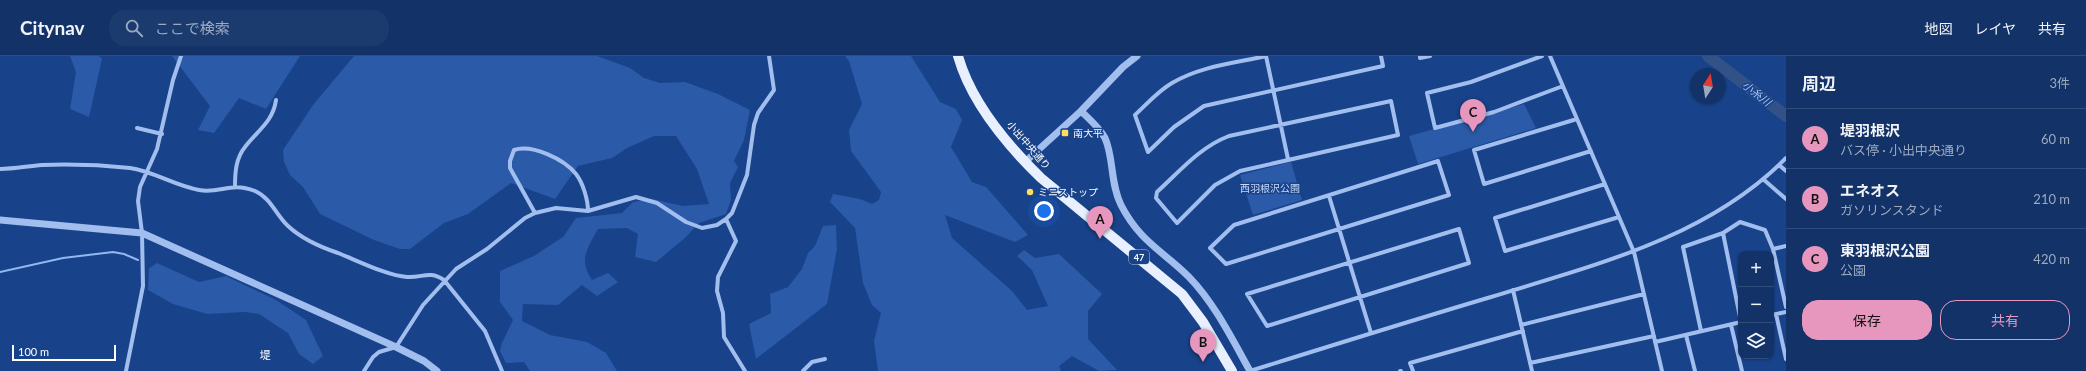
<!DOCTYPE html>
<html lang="ja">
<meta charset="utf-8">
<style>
body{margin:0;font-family:Lato,"Noto Sans JP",sans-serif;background:#1b3a6e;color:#f1f3f6}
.controls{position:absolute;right:12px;bottom:12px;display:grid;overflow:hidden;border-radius:8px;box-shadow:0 1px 3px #0004}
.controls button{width:36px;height:36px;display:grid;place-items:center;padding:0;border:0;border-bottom:1px solid #314d7c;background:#123268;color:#f1f3f6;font:20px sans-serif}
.compass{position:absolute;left:1690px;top:12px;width:36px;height:36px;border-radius:50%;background:#123268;box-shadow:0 1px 3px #0004;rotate:12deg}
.scale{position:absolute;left:12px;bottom:10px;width:104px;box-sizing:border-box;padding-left:4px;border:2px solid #fff;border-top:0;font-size:11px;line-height:14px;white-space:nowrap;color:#fff;-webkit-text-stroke:3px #18428a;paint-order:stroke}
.you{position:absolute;left:1044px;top:155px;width:14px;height:14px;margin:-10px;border:3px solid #fff;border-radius:50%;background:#1a73e8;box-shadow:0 0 0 6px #1a73e833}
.badge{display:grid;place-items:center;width:26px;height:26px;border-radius:50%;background:#e797bd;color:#111;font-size:13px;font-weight:700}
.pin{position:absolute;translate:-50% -33px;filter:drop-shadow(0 1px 2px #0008)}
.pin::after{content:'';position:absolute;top:21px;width:14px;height:12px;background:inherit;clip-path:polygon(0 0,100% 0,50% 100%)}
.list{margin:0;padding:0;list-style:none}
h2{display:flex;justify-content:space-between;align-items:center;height:52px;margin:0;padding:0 16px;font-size:17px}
h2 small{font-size:13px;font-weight:400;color:#9caac0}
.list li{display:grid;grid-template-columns:26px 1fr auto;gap:12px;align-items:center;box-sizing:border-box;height:60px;padding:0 16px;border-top:1px solid #314d7c}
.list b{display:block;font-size:15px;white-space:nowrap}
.list p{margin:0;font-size:13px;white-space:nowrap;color:#9caac0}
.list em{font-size:13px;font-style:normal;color:#9caac0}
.actions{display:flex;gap:8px;padding:12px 16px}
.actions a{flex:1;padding:9px 0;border:1px solid #e797bd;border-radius:16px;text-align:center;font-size:14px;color:#e797bd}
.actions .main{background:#e797bd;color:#111}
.icon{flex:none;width:22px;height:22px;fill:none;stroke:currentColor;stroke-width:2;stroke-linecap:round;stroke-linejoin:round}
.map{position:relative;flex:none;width:1786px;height:315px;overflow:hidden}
header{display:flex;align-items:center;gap:24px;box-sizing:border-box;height:56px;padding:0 20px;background:#123268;border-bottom:1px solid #314d7c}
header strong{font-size:19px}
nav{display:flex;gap:22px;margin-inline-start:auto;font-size:14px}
.search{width:280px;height:36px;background:#1b3a6e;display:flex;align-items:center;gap:10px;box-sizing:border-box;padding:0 14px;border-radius:16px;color:#9caac0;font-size:15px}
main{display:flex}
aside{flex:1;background:#123268}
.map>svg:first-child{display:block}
</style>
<header>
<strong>Citynav</strong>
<div class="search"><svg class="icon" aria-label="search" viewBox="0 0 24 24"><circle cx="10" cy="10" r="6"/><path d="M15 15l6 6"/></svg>ここで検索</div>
<nav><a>地図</a><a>レイヤ</a><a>共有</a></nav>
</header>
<main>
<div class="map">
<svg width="1786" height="315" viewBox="0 0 1786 315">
<rect width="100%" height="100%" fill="#18428a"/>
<path fill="#2b5aa8" d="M70 0H99L102 3 89 61 70 53 76 16Z
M172 0H300L266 53 239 42 214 77 198 74 210 50Z
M354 0H597L630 12 644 22 660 27 685 26 718 38 750 54 744 84 734 105 738 111 730 127 731 144 726 158 699 167 685 182 656 206 635 201 638 178 627 172 598 173C588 191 578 204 592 224L608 217 618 226 597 240 582 229 558 249 523 248 522 265 550 279 587 286 606 297 617 315H530L524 306 506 307 500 295 502 287 513 264 500 246V215L534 200 563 181 576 162 622 157 633 146 652 143 683 150 709 148 697 113 676 80H654L627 92 612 102 578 110 555 143 511 127 468 158 444 167 410 193H400L374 184 320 158 303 131 290 119 284 106 283 94 313 49Z
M845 0H911L940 46 956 53 962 64 951 91 972 126 986 131 1028 179 1015 186 945 159 952 182 1012 235 1027 254 1048 250 1032 214 1017 200 1024 194 1035 202 1059 198 1102 238 1088 255V283L1117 314 1099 315 1072 300 1059 310 1061 315H878L874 285 881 257 872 249 863 227 855 172 830 146 833 138 860 143 872 148 879 144 881 136 851 95 849 74 862 48 849 5Z
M1524 48 1536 72 1418 108 1409 80Z
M1291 106 1302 144 1253 159 1240 119Z
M836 169 837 193 827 248 756 303 749 268 771 257 770 238 788 231 802 213 808 197 815 190 823 170Z
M157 207 199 226 226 220 276 244 306 264 323 300 313 308 299 298 288 277 259 258 245 256 207 258 173 248 148 234 149 212Z"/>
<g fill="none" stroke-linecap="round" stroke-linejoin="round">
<path stroke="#93b8f0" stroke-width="2" d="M0 216 63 202 113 196 124 198 138 204"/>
<path stroke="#325186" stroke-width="12" d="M1708 0 1786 60"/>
<path stroke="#a1beee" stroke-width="4" d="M1266 0C1235 7 1201 10 1172 27 1158 35 1147 48 1135 59L1148 96 1174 71 1204 50 1383 10 1381 0
M1266 0 1288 103
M1420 0V2L1430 0
M1542 0 1471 26 1427 37 1435 72 1494 56 1563 30
M1550 0 1634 196 1662 315
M1391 45 1398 79 1240 115 1215 129 1177 167 1156 142 1157 136C1180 115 1200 91 1229 80Z
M1577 63 1474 94 1484 128 1591 95
M137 72 162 78
M1438 105 1449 139 1226 208 1210 192 1234 169Z
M1779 109 1786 115
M0 113C14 113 28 110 42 109 71 108 101 109 130 112 153 115 175 130 199 134 221 138 230 125 255 135 271 142 276 159 288 170 302 183 320 191 338 197 356 204 388 220 407 221 423 222 429 214 444 224L485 275 502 315
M1763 123 1786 143
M1605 128 1495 162 1505 195 1619 161
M235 130C235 116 236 102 245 91 257 75 273 66 276 44
M1329 140 1371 277
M535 157 510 112V105L514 94C532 88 564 103 576 118 583 127 588 144 588 155
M726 163 736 185 718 221 717 235 723 257 724 281 745 315
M1459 173 1469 207 1267 270 1247 238Z
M1723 177 1741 266
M1773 193 1786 190
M1513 234 1532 315
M1776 258 1786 303
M1771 259 1786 256
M1521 269 1644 238
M1731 269 1742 315
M1701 275 1683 191 1723 177 1740 166 1765 174 1773 193 1786 251
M1686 279 1695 315
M1655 286 1741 266
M1530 307 1654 280
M126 315 143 230 142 177 138 145 140 131 157 93 173 24 181 0
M364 315 373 301 379 296 396 291 423 249 456 213 487 193 525 162 535 157 556 152 588 155 636 141 657 147 686 166 702 172 717 169 726 163 732 157 747 119 754 69 758 57 774 34 769 0
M803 315 812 306 825 303
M1250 315C1330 290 1410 265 1491 241 1594 209 1707 182 1786 102
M1400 315H1401
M1413 315 1410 307 1523 275"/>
<path stroke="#a1beee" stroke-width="7" d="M1081 55C1089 63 1099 71 1105 82 1114 102 1110 127 1121 149 1140 186 1163 195 1189 221 1215 248 1232 283 1250 315
M1025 106 1081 55 1123 11 1137 0
M0 164 142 177 396 291 424 305 437 315"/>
<path stroke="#e8efff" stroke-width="10" d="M958 0C971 46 1007 89 1041 122L1182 238 1203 266 1232 315"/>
</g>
<g fill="#ffdb5e" stroke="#18428a" stroke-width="1.5">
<rect x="1061" y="73" width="8" height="8" rx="2"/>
<circle cx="1030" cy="136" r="4"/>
</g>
<g text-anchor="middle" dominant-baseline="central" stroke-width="3" stroke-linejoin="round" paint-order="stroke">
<rect fill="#18428a" stroke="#bac6dc" stroke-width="1" x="1129" y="194" width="20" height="14" rx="3"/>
<g font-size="9" font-weight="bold" fill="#fff">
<text x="1139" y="201">47</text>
</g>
<g font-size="10" fill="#fff" stroke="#18428a" text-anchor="start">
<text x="1073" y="77">南大平</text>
<text x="1038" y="136">ミニストップ</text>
</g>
<g font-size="10" fill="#fff" stroke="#18428a">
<text transform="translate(1029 89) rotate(49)">小出中央通り</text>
</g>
<g font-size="10" fill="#c7dafa" stroke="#18428a">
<text x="1270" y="132">西羽根沢公園</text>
</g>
<g font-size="11" font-style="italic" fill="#acc9f5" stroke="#18428a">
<text transform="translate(1757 37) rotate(38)">小糸川</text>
</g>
<g font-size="11" fill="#fff" stroke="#18428a">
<text x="265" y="298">堤</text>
</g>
</g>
</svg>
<div class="controls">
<button>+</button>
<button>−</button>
<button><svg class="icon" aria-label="layers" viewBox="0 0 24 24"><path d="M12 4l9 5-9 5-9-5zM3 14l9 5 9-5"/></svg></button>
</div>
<svg class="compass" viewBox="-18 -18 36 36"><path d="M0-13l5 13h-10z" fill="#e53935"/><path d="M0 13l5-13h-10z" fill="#9caac0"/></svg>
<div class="scale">100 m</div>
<div class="you"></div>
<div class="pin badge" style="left:1100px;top:183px">A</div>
<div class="pin badge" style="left:1203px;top:306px">B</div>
<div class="pin badge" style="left:1473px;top:76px">C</div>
</div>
<aside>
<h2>周辺<small>3件</small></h2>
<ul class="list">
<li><span class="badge">A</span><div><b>堤羽根沢</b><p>バス停 · 小出中央通り</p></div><em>60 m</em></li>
<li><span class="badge">B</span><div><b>エネオス</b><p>ガソリンスタンド</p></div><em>210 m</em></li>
<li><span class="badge">C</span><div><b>東羽根沢公園</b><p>公園</p></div><em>420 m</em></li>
</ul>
<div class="actions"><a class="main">保存</a><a>共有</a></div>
</aside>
</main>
